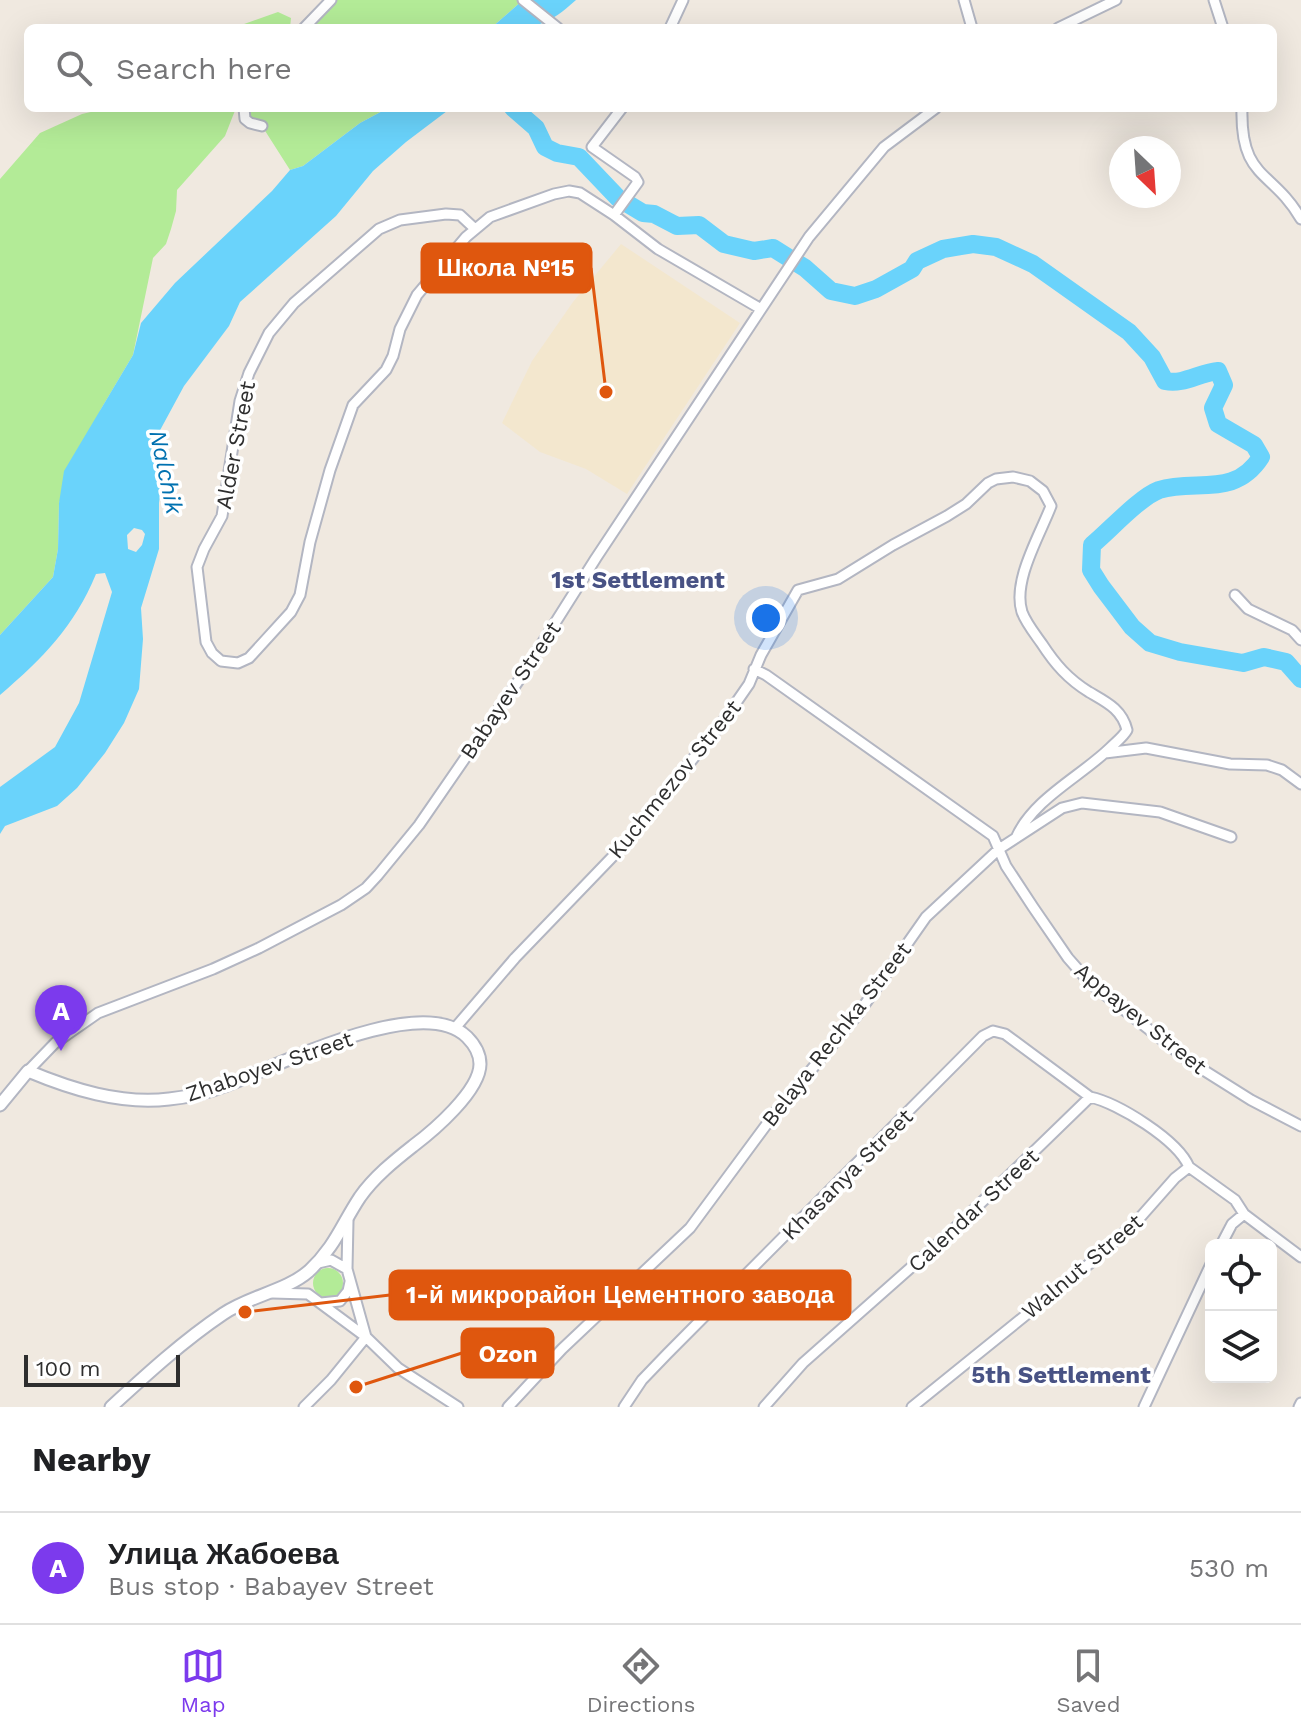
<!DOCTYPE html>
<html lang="en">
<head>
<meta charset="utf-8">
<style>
  body { margin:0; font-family:"Work Sans",sans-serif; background:#f6f6f6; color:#202124 }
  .controls { position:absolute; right:24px; bottom:24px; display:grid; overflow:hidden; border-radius:12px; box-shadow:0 8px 32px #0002 }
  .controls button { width:72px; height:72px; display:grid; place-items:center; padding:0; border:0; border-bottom:2px solid #e0e0e0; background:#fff; color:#202124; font:40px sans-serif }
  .compass { position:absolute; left:1109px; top:136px; width:72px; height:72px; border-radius:50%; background:#fff; box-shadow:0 8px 32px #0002; rotate:155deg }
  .scale { position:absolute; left:24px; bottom:20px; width:156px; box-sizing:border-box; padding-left:8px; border:4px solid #2e2e2e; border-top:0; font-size:22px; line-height:28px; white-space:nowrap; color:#2e2e2e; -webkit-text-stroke:6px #fff; paint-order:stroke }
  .you { position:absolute; left:766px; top:618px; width:28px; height:28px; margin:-20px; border:6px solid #fff; border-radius:50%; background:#1a73e8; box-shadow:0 0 0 12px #1a73e833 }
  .badge { display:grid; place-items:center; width:52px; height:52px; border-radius:50%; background:#7c3aed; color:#fff; font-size:26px; font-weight:700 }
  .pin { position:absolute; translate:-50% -66px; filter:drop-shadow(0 2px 4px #0008) }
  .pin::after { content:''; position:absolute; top:42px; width:28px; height:24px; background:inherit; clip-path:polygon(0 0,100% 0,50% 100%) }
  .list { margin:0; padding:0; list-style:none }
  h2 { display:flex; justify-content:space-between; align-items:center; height:104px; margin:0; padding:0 32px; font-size:34px }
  h2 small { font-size:26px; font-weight:400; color:#757577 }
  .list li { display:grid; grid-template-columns:52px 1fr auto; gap:24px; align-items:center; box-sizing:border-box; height:112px; padding:0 32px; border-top:2px solid #e0e0e0 }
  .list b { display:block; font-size:30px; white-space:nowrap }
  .list p { margin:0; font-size:26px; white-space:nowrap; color:#757577 }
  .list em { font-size:26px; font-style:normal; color:#757577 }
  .icon { flex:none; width:44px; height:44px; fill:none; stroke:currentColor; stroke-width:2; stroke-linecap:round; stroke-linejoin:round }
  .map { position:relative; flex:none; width:1301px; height:1407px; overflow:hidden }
  .search { position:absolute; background:#fff; box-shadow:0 8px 32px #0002; left:24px; right:24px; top:24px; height:88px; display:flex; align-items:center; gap:20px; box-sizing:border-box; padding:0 28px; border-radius:12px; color:#757577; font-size:30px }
  .sheet { height:216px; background:#fff }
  nav { display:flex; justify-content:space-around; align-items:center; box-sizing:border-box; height:112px; border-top:2px solid #e0e0e0; background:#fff; font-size:22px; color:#757577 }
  nav a { display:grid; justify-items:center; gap:4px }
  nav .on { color:#7c3aed }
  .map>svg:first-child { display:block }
</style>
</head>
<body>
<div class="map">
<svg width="1301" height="1407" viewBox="0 0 1301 1407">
  <rect width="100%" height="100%" fill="#f0e9e0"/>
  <path fill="#f3e7ce" d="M 621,244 L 740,323 L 627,494 L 586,469 L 540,452 L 502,423 L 532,361 L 573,302 Z"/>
  <path fill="#b3eb97" d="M 331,0 L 523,0 L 491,28 L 304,28 Z
    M 278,12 L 291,18 L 290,28 L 233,28 Z
    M 108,108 L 236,108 L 225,136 L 177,190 L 176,211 L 171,229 L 166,244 L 153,258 L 133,355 L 101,409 L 59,503 L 58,549 L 53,577 L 0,635 L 0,179 L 40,133 L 82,114 Z
    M 244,108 L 388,108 L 360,123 L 303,166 L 290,170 L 262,126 L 250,123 Z
    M313 1283a15 15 0 1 1 30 0a15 15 0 1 1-30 0Z"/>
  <path fill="#6ad3fb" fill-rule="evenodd" d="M 523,0 L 576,0 C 544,29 533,28 491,28 Z
    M 388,108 L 451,108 L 406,142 L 373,171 L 336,216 L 240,302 L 229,326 L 184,386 L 158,434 L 166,448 L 159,503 L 159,549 L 141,608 L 143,639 L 139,689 L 124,723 L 105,753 L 77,788 L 57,806 L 5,826 L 0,834 L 0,787 L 55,747 L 79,703 L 112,592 L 105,573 L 96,574 C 74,627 43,658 0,695 L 0,635 L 53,577 L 58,549 L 59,503 L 64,471 L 133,355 L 141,323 L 175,283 L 272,191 L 290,170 L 303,166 L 360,123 ZM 134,528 L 142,530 L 145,534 L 142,545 L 136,552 L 128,549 L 127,535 Z"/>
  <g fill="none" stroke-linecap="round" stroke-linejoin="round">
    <path stroke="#6ad3fb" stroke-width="18" d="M 513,108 L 536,128 L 545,147 L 557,153 L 579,157 L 618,198 L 643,213 L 654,214 L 677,226 L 699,225 L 724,244 L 754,251 L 773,248 L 805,268 L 831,291 L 855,296 L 876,289 L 912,269 L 917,261 L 943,249 L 973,244 L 996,247 L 1033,264 L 1129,332 L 1152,357 L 1165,381 C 1184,385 1198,373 1218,371 L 1224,385 L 1213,408 L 1218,424 L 1254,445 L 1261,457 C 1234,499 1195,478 1159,490 C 1140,497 1109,531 1092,545 L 1091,570 L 1101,586 L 1132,627 L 1150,643 L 1180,652 L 1243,663 L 1264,657 L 1286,662 L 1301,679"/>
    <defs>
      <path id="minor" d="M 523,0 L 558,28
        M 964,0 L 972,28
        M 1214,0 L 1223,28
        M 304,28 L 331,0
        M 670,28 L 683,0
        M 1058,28 L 1116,0
        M 244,108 L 245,119 L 250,123 L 262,126
        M 1242,108 C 1240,180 1272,169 1301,219
        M 614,215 L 638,182 L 635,177 L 592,147 L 622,108
        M 474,228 L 460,215 L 446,214 L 400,220 L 379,229 L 294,303 L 269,333 L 249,373 L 240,401 L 222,516 L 204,549 L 197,567 L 206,642 L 212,653 L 221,661 L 238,663 L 249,658 L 291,612 L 300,595 L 310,542 L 330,470 L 353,405 L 386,370 L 393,356 L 400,329 L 417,295 L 466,237 L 490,217 L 554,194 L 569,191 L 580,193 L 614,215 L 658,249 L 761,309
        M 1235,595 L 1248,609 L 1292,630 L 1301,640
        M 754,669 L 766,675 L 993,836 L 1006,866 L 1033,907 L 1068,958 L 1090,983 L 1189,1061 L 1251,1100 L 1301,1126
        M 1105,753 L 1146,748 L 1230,764 L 1267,765 L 1282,770 L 1301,784
        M 455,1028 L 515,958 L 618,851 L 722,723 L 749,684 L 761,655 L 798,590 L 838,579 L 893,545 L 947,516 L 966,504 L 988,483 L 996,479 L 1013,477 L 1030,481 L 1043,491 L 1051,506 C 1040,535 1012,581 1022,612 C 1026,623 1035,634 1042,644 C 1055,664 1068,679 1089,692 C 1106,702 1122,709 1127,730 C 1123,737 1117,741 1110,748 C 1080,777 1033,799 1016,838
        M 28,1071 L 55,1043 L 98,1013 L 213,969 L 259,948 L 341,905 L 366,888 L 378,875 L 419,825 L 519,680 L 596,558 L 809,237 L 884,147 L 936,108
        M 1244,1214 L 1301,1257
        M 348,1221 L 347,1269 L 366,1337 L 398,1368 L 458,1407
        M 1221,1245 L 1232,1224 L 1244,1214
        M 318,1263 L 331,1260 L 347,1269
        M 272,1293 L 308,1294 L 366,1337
        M 321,1303 L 340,1301 L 348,1291 L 350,1282
        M 304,1407 L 331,1380 L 366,1337
        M 508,1407 L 562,1349 L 690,1228 L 775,1113 L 858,1014 L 926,917 L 999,849 L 1062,808 L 1082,803 L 1160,812 L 1231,837
        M 624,1407 L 642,1380 L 667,1354 L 983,1036 L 993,1031 L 1005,1034 L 1090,1097
        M 764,1407 L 803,1363 L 951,1232 L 1090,1097 C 1118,1103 1178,1140 1189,1167
        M 912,1407 L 1094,1260 L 1137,1221 L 1175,1178 L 1189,1167 L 1235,1200 L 1244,1214
        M 1144,1407 L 1211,1264
        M 1299,1407 L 1301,1403"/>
      <path id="tertiary" d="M 0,1105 L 28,1071 C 71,1089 121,1105 169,1099 C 189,1097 209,1092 227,1085 C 277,1066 422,992 467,1037 C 475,1045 480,1053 480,1064 C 480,1091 433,1131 413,1146 C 394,1161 374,1177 360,1197 C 342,1224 335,1247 309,1271 C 286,1291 249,1296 223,1314 C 183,1341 147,1374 111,1407"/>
    </defs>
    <use href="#minor" stroke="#b3b6c2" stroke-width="13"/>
    <use href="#tertiary" stroke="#b3b6c2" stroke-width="15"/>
    <use href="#minor" stroke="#fff" stroke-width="9"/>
    <use href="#tertiary" stroke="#fff" stroke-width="11"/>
  </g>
  <g text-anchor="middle" stroke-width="7" stroke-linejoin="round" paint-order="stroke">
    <g font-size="22" fill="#2e2e2e" stroke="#fff">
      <text transform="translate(235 445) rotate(-79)" y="8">Alder Street</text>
      <text transform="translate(510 690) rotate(-56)" y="8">Babayev Street</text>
      <text transform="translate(674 779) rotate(-51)" y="8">Kuchmezov Street</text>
      <text transform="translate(1141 1018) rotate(39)" y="8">Appayev Street</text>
      <text transform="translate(836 1034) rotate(-52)" y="8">Belaya Rechka Street</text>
      <text transform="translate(269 1066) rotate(-19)" y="8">Zhaboyev Street</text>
      <text transform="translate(847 1174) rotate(-45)" y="8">Khasanya Street</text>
      <text transform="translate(973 1210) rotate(-43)" y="8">Calendar Street</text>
      <text transform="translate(1082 1266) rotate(-40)" y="8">Walnut Street</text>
    </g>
    <g font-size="24" font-style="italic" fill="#0071b0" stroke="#fff">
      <text transform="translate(166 472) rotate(78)" y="8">Nalchik</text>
    </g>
    <g font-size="24" font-weight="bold" fill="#485284" stroke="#fff">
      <text x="638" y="588">1st Settlement</text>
      <text x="1061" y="1383">5th Settlement</text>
    </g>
  </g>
  <path fill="none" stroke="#df570e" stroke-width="3" d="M606 392L591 268M245 1312L390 1295M356 1387L462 1353"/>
  <g fill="#df570e" stroke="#fff" stroke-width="3">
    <circle cx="606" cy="392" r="8"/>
    <circle cx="245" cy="1312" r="8"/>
    <circle cx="356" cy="1387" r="8"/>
  </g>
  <g fill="#df570e" stroke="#df570e" stroke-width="3">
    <rect x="422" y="244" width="169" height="48" rx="8"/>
    <rect x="390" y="1271" width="460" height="48" rx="8"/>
    <rect x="462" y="1329" width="91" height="48" rx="8"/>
  </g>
  <g font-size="24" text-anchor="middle" font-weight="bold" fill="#fff">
    <text x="506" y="276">Школа №15</text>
    <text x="620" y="1303">1-й микрорайон Цементного завода</text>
    <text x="508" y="1362">Ozon</text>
  </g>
</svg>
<div class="controls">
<button><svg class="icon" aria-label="locate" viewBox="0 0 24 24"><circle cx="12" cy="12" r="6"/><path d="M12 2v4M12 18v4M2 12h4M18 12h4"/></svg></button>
<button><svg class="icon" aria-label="layers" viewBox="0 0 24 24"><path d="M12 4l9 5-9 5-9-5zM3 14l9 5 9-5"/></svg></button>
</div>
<svg class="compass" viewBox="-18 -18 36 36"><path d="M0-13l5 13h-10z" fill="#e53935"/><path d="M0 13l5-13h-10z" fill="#757577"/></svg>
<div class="scale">100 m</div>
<div class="you"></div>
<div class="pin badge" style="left:61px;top:1051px">A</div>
<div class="search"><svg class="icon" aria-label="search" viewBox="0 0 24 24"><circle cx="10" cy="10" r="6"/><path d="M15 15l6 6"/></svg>Search here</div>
</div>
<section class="sheet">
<h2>Nearby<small></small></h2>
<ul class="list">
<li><span class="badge">A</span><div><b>Улица Жабоева</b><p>Bus stop · Babayev Street</p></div><em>530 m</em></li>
</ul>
</section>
<nav>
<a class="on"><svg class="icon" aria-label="map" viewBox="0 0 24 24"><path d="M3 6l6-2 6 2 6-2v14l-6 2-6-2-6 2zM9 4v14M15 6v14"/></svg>Map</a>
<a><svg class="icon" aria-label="directions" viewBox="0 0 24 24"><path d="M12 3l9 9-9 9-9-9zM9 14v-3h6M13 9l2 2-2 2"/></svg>Directions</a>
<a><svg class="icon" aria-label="saved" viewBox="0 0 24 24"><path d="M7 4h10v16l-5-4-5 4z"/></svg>Saved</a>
</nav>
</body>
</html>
